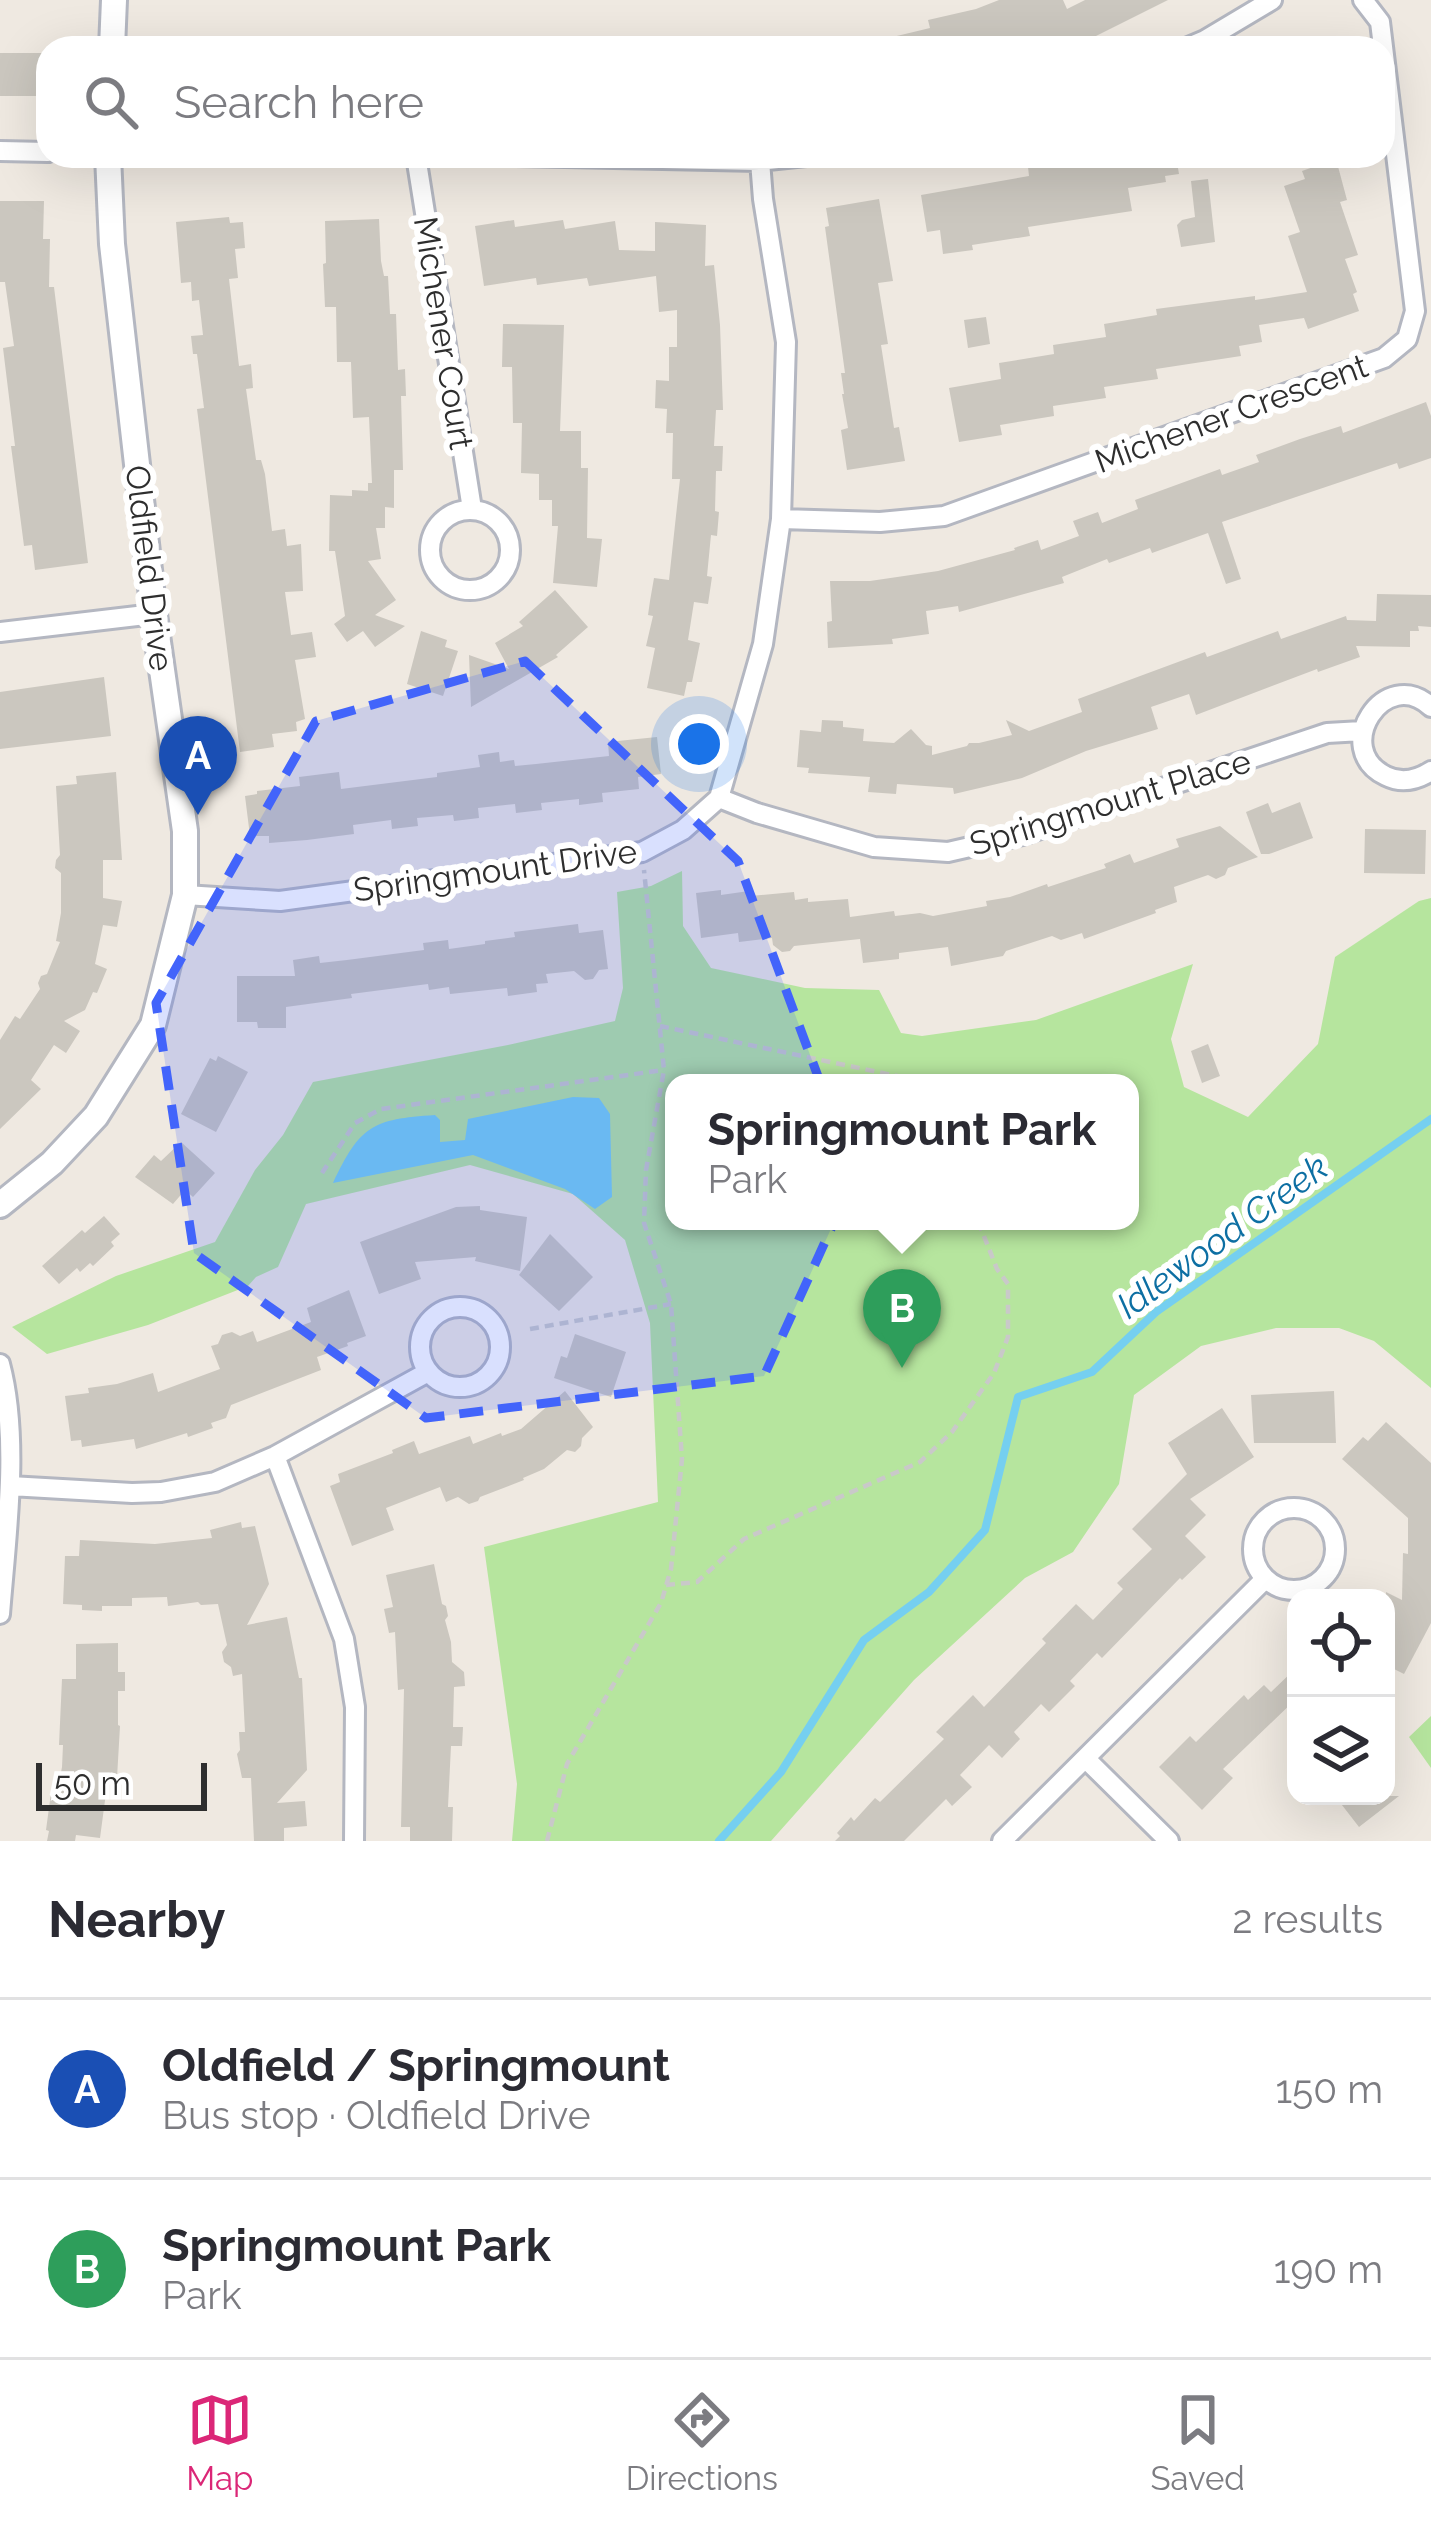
<!DOCTYPE html>
<html lang="en">
<head>
<meta charset="utf-8">
<style>
  body { margin:0; font-family:Raleway,sans-serif; background:#f2f2f3; color:#2b2b33 }
  .controls { position:absolute; right:36px; bottom:36px; display:grid; overflow:hidden; border-radius:24px; box-shadow:0 12px 48px #0002 }
  .controls button { width:108px; height:108px; display:grid; place-items:center; padding:0; border:0; border-bottom:3px solid #e1e1e2; background:#fff; color:#2b2b33; font:60px sans-serif }
  .scale { position:absolute; left:36px; bottom:30px; width:171px; box-sizing:border-box; padding-left:12px; border:6px solid #2e2e2e; border-top:0; font-size:33px; line-height:42px; white-space:nowrap; color:#2e2e2e; -webkit-text-stroke:9px #fff; paint-order:stroke }
  .you { position:absolute; left:699px; top:744px; width:42px; height:42px; margin:-30px; border:9px solid #fff; border-radius:50%; background:#1a73e8; box-shadow:0 0 0 18px #1a73e833 }
  .badge { display:grid; place-items:center; width:78px; height:78px; border-radius:50%; background:#db2777; color:#fff; font-size:39px; font-weight:700 }
  .pin { position:absolute; translate:-50% -99px; filter:drop-shadow(0 3px 6px #0008) }
  .pin::after { content:''; position:absolute; top:63px; width:42px; height:36px; background:inherit; clip-path:polygon(0 0,100% 0,50% 100%) }
  .popup { position:absolute; left:665px; top:1074px; width:474px; height:156px; box-sizing:border-box; display:grid; place-content:center; border-radius:24px; background:#fff; filter:drop-shadow(0 3px 9px #0005); font-size:39px; white-space:nowrap; color:#7c7c81 }
  .popup b { font-size:45px; color:#2b2b33 }
  .popup::after { content:''; position:absolute; left:50%; top:100%; margin-left:-24px; border:24px solid transparent; border-top-color:#fff }
  .list { margin:0; padding:0; list-style:none }
  h2 { display:flex; justify-content:space-between; align-items:center; height:156px; margin:0; padding:0 48px; font-size:51px }
  h2 small { font-size:39px; font-weight:400; color:#7c7c81 }
  .list li { display:grid; grid-template-columns:78px 1fr auto; gap:36px; align-items:center; box-sizing:border-box; height:180px; padding:0 48px; border-top:3px solid #e1e1e2 }
  .list b { display:block; font-size:45px; white-space:nowrap }
  .list p { margin:0; font-size:39px; white-space:nowrap; color:#7c7c81 }
  .list em { font-size:39px; font-style:normal; color:#7c7c81 }
  .icon { flex:none; width:66px; height:66px; fill:none; stroke:currentColor; stroke-width:2; stroke-linecap:round; stroke-linejoin:round }
  .map { position:relative; flex:none; width:1431px; height:1841px; overflow:hidden }
  .search { position:absolute; background:#fff; box-shadow:0 12px 48px #0002; left:36px; right:36px; top:36px; height:132px; display:flex; align-items:center; gap:30px; box-sizing:border-box; padding:0 42px; border-radius:36px; color:#7c7c81; font-size:45px }
  .sheet { height:516px; background:#fff }
  nav { display:flex; justify-content:space-around; align-items:center; box-sizing:border-box; height:168px; border-top:3px solid #e1e1e2; background:#fff; font-size:33px; color:#7c7c81 }
  nav a { display:grid; justify-items:center; gap:6px }
  nav .on { color:#db2777 }
  .map>svg:first-child { display:block }
</style>
</head>
<body>
<div class="map">
<svg width="1431" height="1841" viewBox="0 0 1431 1841">
  <rect width="100%" height="100%" fill="#efe9e1"/>
  <path fill="#b6e59e" fill-rule="evenodd" d="M 682,871 L 683,926 L 711,968 L 805,988 L 879,990 L 901,1033 L 922,1036 L 1036,1020 L 1193,964 L 1171,1039 L 1184,1087 L 1248,1117 L 1318,1044 L 1335,957 L 1419,901 L 1431,898 L 1431,1388 L 1374,1341 L 1339,1328 L 1276,1328 L 1201,1346 L 1134,1395 L 1119,1484 L 1073,1552 L 1025,1578 L 914,1680 L 771,1841 L 512,1841 L 517,1784 L 484,1547 L 658,1502 L 650,1323 L 625,1240 L 573,1194 L 470,1165 L 306,1204 L 278,1267 L 256,1277 L 248,1286 L 148,1325 L 47,1354 L 12,1327 L 116,1276 L 215,1242 L 255,1170 L 283,1135 L 313,1082 L 508,1045 L 615,1021 L 623,988 L 617,892 L 651,886 ZM 674,1083 L 1130,1083 L 1130,1221 L 674,1221 Z
    M 1431,1716 L 1431,1768 L 1409,1737 Z"/>
  <path fill="#75cff0" d="M 573,1097 L 599,1098 L 610,1114 L 612,1197 L 595,1209 L 565,1189 L 473,1155 L 333,1183 C 360,1126 372,1119 435,1115 L 440,1120 L 440,1142 L 465,1140 L 468,1119 Z"/>
  <g fill="none" stroke-linecap="round" stroke-linejoin="round">
    <path stroke="#75cff0" stroke-width="8" d="M 719,1841 L 781,1772 L 864,1640 L 929,1592 L 985,1530 L 1018,1397 L 1092,1372 L 1156,1312 L 1431,1119"/>
  </g>
  <path fill="#cbc7bf" d="M 999,0 L 1063,0 L 1067,9 L 1085,0 L 1168,0 L 1096,36 L 1064,48 L 877,48 L 876,41 L 930,28 L 928,20 L 976,9 Z
    M 0,53 L 48,53 L 48,92 L 38,92 L 39,96 L 0,96 Z
    M 1076,156 L 1176,156 L 1179,174 L 1165,176 L 1166,182 L 1128,188 L 1132,211 L 1028,227 L 1030,236 L 972,245 L 973,250 L 943,254 L 940,230 L 927,232 L 921,195 L 1029,176 L 1028,167 L 1077,160 Z
    M 1336,159 L 1347,200 L 1340,202 L 1358,255 L 1345,259 L 1357,292 L 1353,294 L 1359,311 L 1308,329 L 1304,318 L 1259,325 L 1262,342 L 1239,346 L 1241,356 L 1156,369 L 1158,379 L 1104,387 L 1106,398 L 1053,406 L 1054,416 L 1000,425 L 1002,435 L 959,442 L 949,388 L 1001,379 L 999,363 L 1054,354 L 1053,345 L 1106,337 L 1104,324 L 1157,315 L 1156,309 L 1255,296 L 1255,300 L 1307,292 L 1288,236 L 1300,232 L 1284,186 L 1305,179 L 1302,171 Z
    M 1208,179 L 1215,242 L 1181,247 L 1177,225 L 1182,220 L 1195,217 L 1191,181 Z
    M 879,199 L 893,281 L 878,283 L 888,344 L 881,345 L 894,428 L 899,427 L 905,461 L 847,470 L 841,430 L 848,428 L 842,394 L 844,394 L 841,373 L 845,373 L 825,227 L 829,226 L 826,208 Z
    M 0,201 L 44,201 L 43,239 L 50,239 L 49,287 L 54,287 L 88,563 L 35,570 L 32,545 L 24,546 L 11,446 L 15,446 L 3,348 L 14,346 L 5,282 L 0,282 Z
    M 229,217 L 230,223 L 243,222 L 245,248 L 235,249 L 238,278 L 229,279 L 239,366 L 251,364 L 253,388 L 246,389 L 256,460 L 261,460 L 265,474 L 272,531 L 285,529 L 287,546 L 301,544 L 303,591 L 285,592 L 291,635 L 312,632 L 316,657 L 295,660 L 305,719 L 296,722 L 297,731 L 272,734 L 274,747 L 240,752 L 197,409 L 204,408 L 197,354 L 193,354 L 191,336 L 203,335 L 199,300 L 192,301 L 191,282 L 181,283 L 176,222 Z
    M 379,219 L 381,261 L 384,276 L 388,276 L 390,314 L 396,314 L 398,370 L 405,369 L 406,396 L 401,396 L 403,470 L 394,470 L 394,508 L 385,507 L 385,528 L 376,528 L 381,559 L 368,561 L 396,600 L 375,615 L 405,626 L 375,647 L 363,631 L 347,642 L 334,624 L 345,616 L 335,551 L 329,551 L 330,495 L 352,496 L 352,490 L 368,491 L 368,483 L 372,483 L 369,417 L 353,418 L 351,362 L 337,362 L 336,307 L 325,307 L 323,264 L 326,263 L 325,221 Z
    M 514,220 L 515,227 L 563,220 L 565,229 L 615,221 L 619,250 L 655,251 L 655,222 L 706,225 L 705,266 L 714,265 L 720,325 L 723,410 L 716,410 L 714,446 L 723,446 L 722,471 L 716,471 L 715,511 L 719,512 L 717,536 L 711,535 L 707,576 L 712,577 L 708,604 L 694,602 L 688,640 L 700,643 L 692,682 L 687,682 L 684,696 L 647,688 L 655,648 L 646,646 L 653,616 L 648,615 L 650,601 L 654,578 L 669,580 L 680,479 L 672,479 L 673,433 L 666,433 L 667,409 L 655,408 L 656,380 L 669,381 L 669,347 L 677,347 L 677,310 L 659,312 L 656,276 L 589,286 L 587,278 L 537,285 L 536,278 L 484,286 L 475,226 Z
    M 986,317 L 990,344 L 968,348 L 964,320 Z
    M 503,324 L 564,325 L 560,431 L 581,431 L 581,468 L 588,468 L 587,538 L 602,539 L 597,587 L 553,583 L 558,526 L 552,526 L 552,500 L 539,500 L 539,474 L 521,473 L 522,423 L 513,423 L 512,367 L 502,367 Z
    M 1426,402 L 1431,416 L 1431,458 L 1399,469 L 1397,463 L 1222,522 L 1241,579 L 1226,584 L 1208,533 L 1152,553 L 1150,548 L 1109,563 L 1107,559 L 1062,577 L 1064,583 L 959,612 L 958,606 L 926,611 L 929,634 L 892,639 L 893,644 L 828,648 L 827,622 L 832,621 L 830,581 L 870,581 L 938,571 L 1015,550 L 1014,548 L 1038,540 L 1041,550 L 1079,536 L 1073,521 L 1098,512 L 1102,523 L 1138,509 L 1135,500 L 1220,469 L 1222,475 L 1259,462 L 1256,455 L 1300,439 L 1341,426 L 1343,433 Z
    M 555,590 L 588,627 L 556,655 L 558,657 L 471,707 L 469,655 L 509,669 L 495,643 L 523,626 L 519,622 Z
    M 1377,594 L 1431,595 L 1431,627 L 1418,626 L 1419,631 L 1410,631 L 1410,647 L 1356,646 L 1360,657 L 1318,672 L 1317,669 L 1196,715 L 1189,694 L 1151,707 L 1158,729 L 1086,751 L 1022,778 L 954,794 L 953,788 L 897,784 L 896,794 L 868,792 L 870,777 L 808,773 L 809,768 L 797,767 L 800,730 L 821,732 L 822,720 L 843,721 L 843,727 L 864,729 L 863,741 L 894,743 L 911,729 L 926,745 L 932,746 L 932,755 L 967,746 L 969,743 L 979,743 L 1012,735 L 1006,720 L 1029,731 L 1082,712 L 1078,699 L 1205,652 L 1207,657 L 1278,631 L 1281,639 L 1346,616 L 1347,620 L 1376,621 Z
    M 421,631 L 447,640 L 445,647 L 458,651 L 443,696 L 407,684 Z
    M 104,677 L 111,736 L 0,749 L 0,692 Z
    M 657,737 L 661,774 L 638,777 L 639,789 L 602,793 L 603,802 L 579,805 L 579,799 L 541,803 L 542,810 L 516,813 L 515,804 L 478,808 L 479,818 L 454,821 L 453,815 L 417,818 L 418,826 L 392,829 L 391,820 L 353,825 L 354,834 L 307,840 L 269,843 L 269,836 L 250,836 L 245,796 L 257,794 L 257,791 L 300,786 L 299,777 L 339,772 L 341,789 L 437,777 L 437,773 L 480,767 L 478,755 L 499,752 L 500,762 L 514,760 L 515,766 L 536,764 L 609,756 L 608,742 Z
    M 116,772 L 122,860 L 103,860 L 103,898 L 122,901 L 117,927 L 103,925 L 95,964 L 107,969 L 97,993 L 93,992 L 85,1010 L 64,1021 L 80,1031 L 66,1053 L 54,1045 L 31,1080 L 41,1089 L 0,1129 L 0,1040 L 15,1016 L 20,1019 L 40,989 L 38,983 L 41,976 L 47,974 L 60,942 L 56,941 L 61,913 L 61,873 L 55,868 L 56,860 L 60,855 L 56,786 L 77,784 L 76,776 Z
    M 1300,802 L 1313,838 L 1269,854 L 1261,854 L 1246,812 L 1268,803 L 1272,813 Z
    M 1220,826 L 1258,857 L 1228,868 L 1225,875 L 1216,879 L 1208,875 L 1174,887 L 1177,902 L 1155,910 L 1156,913 L 1084,939 L 1082,933 L 1061,940 L 1052,936 L 1006,951 L 1003,956 L 951,966 L 948,947 L 899,953 L 899,959 L 863,963 L 860,939 L 794,946 L 790,951 L 782,952 L 773,945 L 772,938 L 739,942 L 738,933 L 701,938 L 696,893 L 721,890 L 721,895 L 749,891 L 750,896 L 794,892 L 795,900 L 808,898 L 808,902 L 848,899 L 850,917 L 894,911 L 895,916 L 920,913 L 933,916 L 987,906 L 986,901 L 1010,897 L 1047,884 L 1048,887 L 1106,868 L 1104,864 L 1130,854 L 1134,863 L 1179,847 L 1176,839 Z
    M 1365,829 L 1426,830 L 1425,874 L 1364,873 Z
    M 578,924 L 579,933 L 603,930 L 608,969 L 599,970 L 593,979 L 585,980 L 574,971 L 546,974 L 548,983 L 536,984 L 537,992 L 508,996 L 507,988 L 450,994 L 449,987 L 429,990 L 428,984 L 351,994 L 352,998 L 286,1007 L 286,1028 L 258,1028 L 257,1022 L 237,1022 L 237,976 L 295,976 L 293,960 L 319,956 L 320,963 L 347,960 L 424,950 L 423,943 L 448,940 L 449,949 L 485,944 L 485,941 L 515,937 L 514,932 Z
    M 1208,1044 L 1220,1076 L 1202,1083 L 1191,1051 Z
    M 218,1056 L 248,1072 L 216,1132 L 181,1114 L 210,1058 L 216,1061 Z
    M 181,1142 L 215,1173 L 193,1197 L 185,1190 L 173,1204 L 135,1177 L 154,1155 L 161,1161 Z
    M 480,1206 L 480,1210 L 527,1217 L 520,1271 L 475,1261 L 476,1257 L 415,1262 L 421,1279 L 379,1294 L 360,1242 L 456,1207 Z
    M 104,1216 L 120,1234 L 111,1242 L 114,1246 L 93,1266 L 90,1263 L 80,1272 L 77,1268 L 59,1284 L 42,1266 L 82,1230 L 85,1233 Z
    M 550,1234 L 593,1277 L 559,1311 L 519,1275 Z
    M 349,1290 L 366,1336 L 347,1343 L 348,1346 L 317,1357 L 321,1370 L 231,1405 L 226,1418 L 211,1423 L 213,1428 L 188,1437 L 187,1433 L 136,1449 L 134,1439 L 82,1447 L 81,1440 L 71,1441 L 65,1396 L 89,1393 L 88,1388 L 117,1384 L 153,1373 L 158,1392 L 220,1369 L 211,1346 L 218,1344 L 222,1335 L 232,1332 L 240,1336 L 253,1331 L 257,1342 L 311,1322 L 307,1308 Z
    M 575,1334 L 626,1352 L 611,1397 L 554,1378 L 561,1356 L 567,1358 Z
    M 565,1391 L 593,1427 L 582,1438 L 581,1446 L 575,1452 L 567,1450 L 544,1469 L 523,1478 L 524,1480 L 480,1497 L 478,1501 L 469,1504 L 458,1497 L 446,1502 L 440,1487 L 386,1508 L 394,1530 L 352,1546 L 330,1486 L 340,1482 L 338,1474 L 393,1453 L 392,1450 L 414,1441 L 419,1454 L 470,1436 L 473,1444 L 501,1433 L 502,1436 L 521,1429 Z
    M 1334,1391 L 1336,1443 L 1254,1443 L 1251,1395 Z
    M 1222,1408 L 1254,1457 L 1190,1499 L 1206,1515 L 1185,1536 L 1206,1557 L 1182,1580 L 1180,1578 L 1102,1658 L 1097,1653 L 1070,1681 L 1075,1686 L 1049,1712 L 1041,1704 L 1014,1732 L 1020,1739 L 1002,1758 L 989,1745 L 960,1775 L 972,1787 L 952,1806 L 946,1799 L 904,1841 L 835,1841 L 840,1836 L 837,1833 L 851,1817 L 854,1821 L 875,1798 L 880,1802 L 944,1739 L 936,1732 L 973,1695 L 984,1707 L 1046,1643 L 1042,1639 L 1076,1604 L 1093,1620 L 1123,1589 L 1117,1583 L 1152,1549 L 1132,1529 L 1187,1474 L 1168,1443 Z
    M 1386,1422 L 1431,1463 L 1431,1623 L 1404,1674 L 1386,1665 L 1386,1592 L 1402,1600 L 1403,1553 L 1408,1554 L 1408,1518 L 1342,1459 L 1363,1437 L 1368,1441 Z
    M 241,1522 L 242,1528 L 255,1526 L 269,1584 L 247,1625 L 287,1617 L 299,1678 L 302,1678 L 307,1770 L 277,1803 L 305,1801 L 307,1826 L 284,1828 L 284,1841 L 254,1841 L 251,1778 L 242,1778 L 237,1754 L 240,1750 L 239,1732 L 245,1732 L 242,1674 L 233,1676 L 231,1667 L 224,1662 L 222,1652 L 227,1645 L 218,1604 L 201,1605 L 198,1602 L 168,1606 L 167,1597 L 132,1598 L 132,1606 L 102,1606 L 102,1611 L 82,1610 L 82,1605 L 63,1604 L 65,1556 L 79,1556 L 80,1540 L 155,1544 L 212,1538 L 210,1530 Z
    M 434,1564 L 442,1604 L 446,1606 L 448,1616 L 445,1620 L 451,1642 L 452,1662 L 464,1672 L 465,1686 L 454,1687 L 453,1727 L 463,1727 L 462,1746 L 451,1746 L 448,1807 L 453,1807 L 452,1841 L 410,1841 L 410,1827 L 401,1827 L 404,1689 L 398,1690 L 395,1632 L 389,1633 L 384,1609 L 393,1607 L 386,1575 Z
    M 118,1643 L 118,1672 L 125,1672 L 125,1691 L 118,1691 L 118,1725 L 120,1726 L 117,1778 L 108,1778 L 100,1838 L 76,1835 L 75,1841 L 47,1841 L 49,1831 L 46,1830 L 51,1793 L 57,1794 L 62,1767 L 63,1745 L 59,1745 L 62,1679 L 76,1679 L 76,1644 Z
    M 1296,1668 L 1296,1699 L 1223,1769 L 1233,1778 L 1202,1810 L 1159,1767 L 1190,1736 L 1196,1742 L 1244,1695 L 1248,1700 L 1264,1685 L 1271,1692 Z
    M 1335,1796 L 1399,1796 L 1359,1827 Z"/>
  <g fill="none" stroke-linecap="round" stroke-linejoin="round">
    <defs>
      <path id="street" d="M 1186,48 L 1205,40 L 1272,0
        M 0,151 L 48,152
        M 416,156 L 472,509
        M 516,156 L 760,161 L 806,156
        M430 550a40 40 0 1 1 80 0a40 40 0 1 1-80 0Z
        M 781,519 L 880,522 L 944,516 L 1384,358 L 1407,339 L 1415,311 L 1380,22 L 1363,0
        M 0,632 L 154,614
        M 1431,707 C 1385,664 1330,749 1386,776 C 1402,784 1417,780 1431,771
        M 719,798 L 757,813 L 874,847 L 948,852 L 1022,835 L 1327,733 L 1362,731
        M 185,895 L 280,901 L 642,852 L 683,830 L 719,798 L 763,644 L 781,519 L 786,342 L 763,199 L 760,161
        M420 1347a40 40 0 1 1 80 0a40 40 0 1 1-80 0Z
        M 0,1364 C 20,1439 6,1537 0,1614
        M 275,1456 L 344,1639 L 355,1707 L 354,1841
        M 10,1486 L 132,1493 L 161,1492 L 215,1482 L 275,1456 L 428,1372
        M1253 1549a41 41 0 1 1 82 0a41 41 0 1 1-82 0Z
        M 1086,1759 L 1169,1841
        M 1002,1841 L 1265,1579"/>
      <path id="secondary" d="M 112,48 L 114,0
        M 0,1205 L 52,1163 L 96,1116 L 153,1025 L 185,895 L 185,831 L 154,614 L 112,244 L 108,156"/>
    </defs>
    <use href="#street" stroke="#b4b7c1" stroke-width="24"/>
    <use href="#secondary" stroke="#b4b7c1" stroke-width="30"/>
    <path stroke="#c9c9c9" stroke-width="4.5" stroke-dasharray="9 6" stroke-linecap="butt" d="M 660,1026 L 930,1083
      M 322,1173 L 355,1123 L 381,1109 L 664,1070
      M 530,1329 L 671,1304
      M 666,1585 L 697,1582 L 744,1539 L 920,1462 L 952,1432 L 994,1373 L 1008,1337 L 1008,1284 L 997,1269 L 978,1221
      M 547,1841 L 567,1764 L 661,1603 L 671,1569 L 682,1459 L 671,1304 L 644,1223 L 646,1170 L 664,1070 L 644,870"/>
    <use href="#street" stroke="#fff" stroke-width="18"/>
    <use href="#secondary" stroke="#fff" stroke-width="24"/>
  </g>
  <path fill="#4264fb" fill-opacity="0.2" stroke="#4264fb" stroke-width="9" stroke-dasharray="24 15" stroke-linejoin="round" d="M 525,661 L 738,861 L 855,1176 L 764,1376 L 426,1418 L 194,1253 L 156,1003 L 316,721 Z"/>
  <g text-anchor="middle" stroke-width="12" stroke-linejoin="round" paint-order="stroke">
    <g font-size="33" fill="#2e2e2e" stroke="#fff">
      <text transform="translate(444 333) rotate(81)" y="12">Michener Court</text>
      <text transform="translate(1231 413) rotate(-20)" y="12">Michener Crescent</text>
      <text transform="translate(150 568) rotate(83)" y="12">Oldfield Drive</text>
      <text transform="translate(1110 802) rotate(-17)" y="12">Springmount Place</text>
      <text transform="translate(495 870) rotate(-8)" y="12">Springmount Drive</text>
    </g>
    <g font-size="36" font-style="italic" fill="#0d6fa3" stroke="#fff">
      <text transform="translate(1222 1236) rotate(-36)" y="13">Idlewood Creek</text>
    </g>
  </g>
</svg>
<div class="controls">
<button><svg class="icon" aria-label="locate" viewBox="0 0 24 24"><circle cx="12" cy="12" r="6"/><path d="M12 2v4M12 18v4M2 12h4M18 12h4"/></svg></button>
<button><svg class="icon" aria-label="layers" viewBox="0 0 24 24"><path d="M12 4l9 5-9 5-9-5zM3 14l9 5 9-5"/></svg></button>
</div>
<div class="scale">50 m</div>
<div class="you"></div>
<div class="pin badge" style="left:198px;top:815px;background:#1a4fb4">A</div>
<div class="pin badge" style="left:902px;top:1368px;background:#2e9e5b">B</div>
<div class="popup"><b>Springmount Park</b>Park</div>
<div class="search"><svg class="icon" aria-label="search" viewBox="0 0 24 24"><circle cx="10" cy="10" r="6"/><path d="M15 15l6 6"/></svg>Search here</div>
</div>
<section class="sheet">
<h2>Nearby<small>2 results</small></h2>
<ul class="list">
<li><span class="badge" style="background:#1a4fb4">A</span><div><b>Oldfield / Springmount</b><p>Bus stop · Oldfield Drive</p></div><em>150 m</em></li>
<li><span class="badge" style="background:#2e9e5b">B</span><div><b>Springmount Park</b><p>Park</p></div><em>190 m</em></li>
</ul>
</section>
<nav>
<a class="on"><svg class="icon" aria-label="map" viewBox="0 0 24 24"><path d="M3 6l6-2 6 2 6-2v14l-6 2-6-2-6 2zM9 4v14M15 6v14"/></svg>Map</a>
<a><svg class="icon" aria-label="directions" viewBox="0 0 24 24"><path d="M12 3l9 9-9 9-9-9zM9 14v-3h6M13 9l2 2-2 2"/></svg>Directions</a>
<a><svg class="icon" aria-label="saved" viewBox="0 0 24 24"><path d="M7 4h10v16l-5-4-5 4z"/></svg>Saved</a>
</nav>
</body>
</html>
